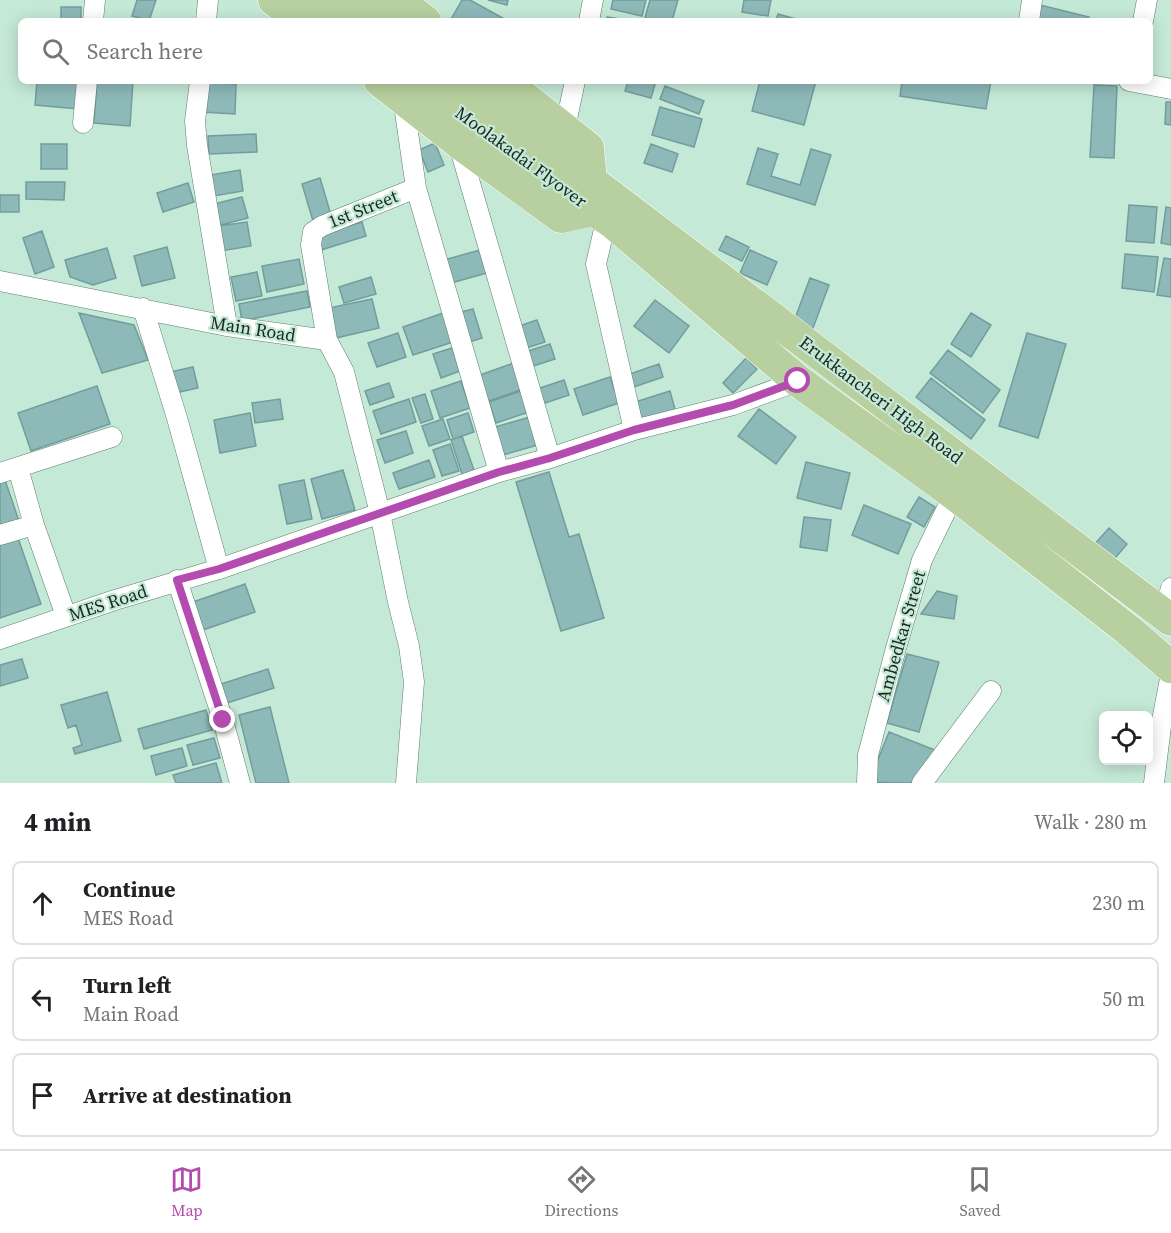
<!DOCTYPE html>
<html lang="en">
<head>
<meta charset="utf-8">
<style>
  body { margin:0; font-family:"Source Serif 4",serif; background:#f6f6f6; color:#202124 }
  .controls { position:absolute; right:18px; bottom:18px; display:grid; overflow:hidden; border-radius:9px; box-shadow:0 3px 15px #0003 }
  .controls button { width:54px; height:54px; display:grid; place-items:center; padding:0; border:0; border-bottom:2px solid #e0e0e0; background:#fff; color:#202124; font:30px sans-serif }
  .stop { position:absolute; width:18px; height:18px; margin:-14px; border:4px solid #b44bae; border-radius:50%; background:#fff }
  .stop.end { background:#b44bae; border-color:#fff; box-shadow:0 2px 6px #0008 }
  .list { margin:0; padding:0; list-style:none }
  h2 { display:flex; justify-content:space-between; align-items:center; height:78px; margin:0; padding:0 24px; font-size:26px }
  h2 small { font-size:20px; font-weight:400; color:#757577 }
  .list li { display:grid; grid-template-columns:39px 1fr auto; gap:18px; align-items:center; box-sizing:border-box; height:84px; margin:0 12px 12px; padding:0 12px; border:2px solid #e0e0e0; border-radius:9px }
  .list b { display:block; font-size:22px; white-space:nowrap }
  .list p { margin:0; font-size:20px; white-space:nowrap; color:#757577 }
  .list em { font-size:20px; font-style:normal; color:#757577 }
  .icon { flex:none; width:33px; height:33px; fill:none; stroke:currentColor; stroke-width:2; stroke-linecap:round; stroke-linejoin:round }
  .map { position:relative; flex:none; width:1171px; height:783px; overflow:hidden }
  .search { position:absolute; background:#fff; box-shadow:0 3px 15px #0003; left:18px; right:18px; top:18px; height:66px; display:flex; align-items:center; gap:15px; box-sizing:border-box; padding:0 21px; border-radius:9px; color:#757577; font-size:22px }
  .sheet { height:366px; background:#fff }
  nav { display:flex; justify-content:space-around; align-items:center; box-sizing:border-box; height:84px; border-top:2px solid #e0e0e0; background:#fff; font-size:16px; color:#757577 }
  nav a { display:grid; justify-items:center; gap:3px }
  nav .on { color:#b44bae }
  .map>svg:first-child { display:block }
</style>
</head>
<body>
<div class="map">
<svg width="1171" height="783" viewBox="0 0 1171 783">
  <rect width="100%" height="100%" fill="#c5e9d7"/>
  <path fill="#8eb9b9" stroke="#739d9d" stroke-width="1.5" d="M 137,0 L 156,0 L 149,21 L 132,16 Z
    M 462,0 L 470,0 L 508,21 L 450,21 Z
    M 488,0 L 508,0 L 507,5 Z
    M 613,0 L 646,0 L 642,16 L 611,9 Z
    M 650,0 L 678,0 L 672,21 L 644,21 Z
    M 744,0 L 771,0 L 768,16 L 742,12 Z
    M 1040,5 L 1089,17 L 1088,21 L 1036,21 Z
    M 61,7 L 81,7 L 81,21 L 61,21 Z
    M 778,14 L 803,21 L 776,21 Z
    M 607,17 L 633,21 L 606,21 Z
    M 37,81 L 80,81 L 78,109 L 35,105 Z
    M 97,81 L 133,81 L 130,126 L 94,123 Z
    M 628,81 L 656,81 L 651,98 L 625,91 Z
    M 760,81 L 816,81 L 804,125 L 752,111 Z
    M 902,81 L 991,81 L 986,109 L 900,96 Z
    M 203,82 L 236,84 L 235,114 L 202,112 Z
    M 1094,85 L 1117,86 L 1114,158 L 1090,157 Z
    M 665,86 L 704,101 L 699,114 L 660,99 Z
    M 1166,102 L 1171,102 L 1171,125 L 1165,124 Z
    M 660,107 L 702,119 L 694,147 L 652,135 Z
    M 256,134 L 257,152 L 209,154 L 208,136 Z
    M 435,143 L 444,165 L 428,172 L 419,150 Z
    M 41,144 L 67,144 L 67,169 L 41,169 Z
    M 651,144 L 678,154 L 672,172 L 644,163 Z
    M 758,148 L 778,154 L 771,176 L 800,185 L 811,149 L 831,155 L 815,205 L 747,184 Z
    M 240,170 L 243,191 L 214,196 L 210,175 Z
    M 320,178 L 331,215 L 313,221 L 302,184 Z
    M 26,182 L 65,182 L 64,200 L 26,199 Z
    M 188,183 L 194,202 L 163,212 L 157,193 Z
    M 0,195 L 19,195 L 19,212 L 0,212 Z
    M 242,197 L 248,218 L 220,225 L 214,204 Z
    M 1129,205 L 1157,207 L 1154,243 L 1126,241 Z
    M 1166,207 L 1171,208 L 1171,245 L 1161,243 Z
    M 247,222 L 251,246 L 221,251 L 218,226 Z
    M 362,222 L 366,236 L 321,250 L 316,236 Z
    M 42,231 L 54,267 L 35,274 L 23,238 Z
    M 726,236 L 749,247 L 742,261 L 719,250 Z
    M 167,247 L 175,278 L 142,286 L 134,256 Z
    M 107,248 L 116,278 L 93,285 L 70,277 L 65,260 Z
    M 480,250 L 487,273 L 451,283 L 444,260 Z
    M 750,250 L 777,262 L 767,285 L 740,273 Z
    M 1125,254 L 1158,257 L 1154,292 L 1122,288 Z
    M 1164,258 L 1171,259 L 1171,297 L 1157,295 Z
    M 299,259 L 304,284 L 267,292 L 262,266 Z
    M 257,272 L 262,296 L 236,301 L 231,277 Z
    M 371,277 L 376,294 L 344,303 L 339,287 Z
    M 810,278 L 829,285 L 813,328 L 794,321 Z
    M 307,291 L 310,307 L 242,321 L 239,304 Z
    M 372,299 L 379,328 L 336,338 L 329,308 Z
    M 655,300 L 689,326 L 669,353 L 634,326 Z
    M 473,309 L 482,338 L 466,343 L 457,313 Z
    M 79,313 L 134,325 L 148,360 L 102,373 Z
    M 443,313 L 453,342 L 413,355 L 403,327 Z
    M 971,313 L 991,325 L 971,357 L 951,344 Z
    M 537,320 L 545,342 L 523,349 L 516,327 Z
    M 398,333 L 406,357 L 377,367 L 368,343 Z
    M 1027,333 L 1066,344 L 1038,438 L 999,426 Z
    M 550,344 L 555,359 L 530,367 L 525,352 Z
    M 452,348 L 460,371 L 441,378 L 433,354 Z
    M 948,350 L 1000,390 L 983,413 L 930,373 Z
    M 746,358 L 757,369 L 733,393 L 723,383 Z
    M 514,363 L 523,389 L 486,402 L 477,376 Z
    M 659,364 L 663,377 L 628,389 L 624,376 Z
    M 193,367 L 198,388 L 175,393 L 170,372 Z
    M 610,377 L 619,403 L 583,415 L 574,389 Z
    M 931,378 L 985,420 L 971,439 L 916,397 Z
    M 564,380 L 569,395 L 542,404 L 537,389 Z
    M 461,381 L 470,408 L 440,418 L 431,391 Z
    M 389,383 L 394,397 L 370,405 L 365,391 Z
    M 97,386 L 110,424 L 31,451 L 18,413 Z
    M 521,391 L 529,412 L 496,423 L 489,402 Z
    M 670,391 L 676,413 L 639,424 L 632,403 Z
    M 425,394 L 433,419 L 421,423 L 412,398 Z
    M 280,399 L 283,419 L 255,423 L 252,403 Z
    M 409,399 L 416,422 L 381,434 L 373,411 Z
    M 759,409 L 796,437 L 776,464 L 738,436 Z
    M 250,413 L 256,446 L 220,453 L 214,420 Z
    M 468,413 L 474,432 L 453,439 L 447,420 Z
    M 530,417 L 538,445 L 503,455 L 495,427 Z
    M 443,419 L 450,439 L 429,446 L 422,426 Z
    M 406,431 L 413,453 L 385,463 L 377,440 Z
    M 462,436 L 475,473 L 463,477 L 451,440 Z
    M 450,444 L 459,471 L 442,476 L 433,450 Z
    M 429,460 L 435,477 L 399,489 L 393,473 Z
    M 806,462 L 850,473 L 841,509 L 797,498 Z
    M 343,470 L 355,510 L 322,519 L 311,479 Z
    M 549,472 L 569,537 L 579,534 L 604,618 L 561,631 L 516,482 Z
    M 5,480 L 19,521 L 0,528 L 0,482 Z
    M 304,480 L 312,519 L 287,524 L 279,485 Z
    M 919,497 L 935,507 L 924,527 L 907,517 Z
    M 864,505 L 911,524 L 898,554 L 852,535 Z
    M 804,517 L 831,520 L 827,551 L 800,547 Z
    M 1109,528 L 1127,544 L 1110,564 L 1092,547 Z
    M 18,538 L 41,604 L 0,618 L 0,545 Z
    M 245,584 L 255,612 L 203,630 L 193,602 Z
    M 937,591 L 957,596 L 954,619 L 921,614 Z
    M 907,654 L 939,662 L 919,732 L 887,723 Z
    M 22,659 L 28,678 L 0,686 L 0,665 Z
    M 268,669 L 274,688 L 227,703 L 221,684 Z
    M 107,692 L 121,741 L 75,754 L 73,748 L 82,745 L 76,725 L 68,728 L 61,705 Z
    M 270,707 L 289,783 L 256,783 L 239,715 Z
    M 206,710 L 212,730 L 144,749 L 138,729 Z
    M 889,732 L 935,750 L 913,783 L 869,782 Z
    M 214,738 L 220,758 L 193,765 L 187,745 Z
    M 182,748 L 187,766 L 156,775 L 151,756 Z
    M 216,763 L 222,783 L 176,783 L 173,775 Z"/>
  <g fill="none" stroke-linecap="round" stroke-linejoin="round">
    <defs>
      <path id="minor" d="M 93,21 L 95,0
        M 206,21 L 208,0
        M 589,21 L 593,0
        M 1029,21 L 1032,0
        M 1143,21 L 1147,0
        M 200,81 L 195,121 L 197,145 L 227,326
        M 1129,81 L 1171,89
        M 403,98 L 416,188 L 499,472
        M 83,123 L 87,81
        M 565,128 L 575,81
        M 458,142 L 550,458
        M 612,222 L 603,234 L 596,264 L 634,430
        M 0,281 L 227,326 L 327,340 L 344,372 L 380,513 L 398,602 L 409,646 L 414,682 L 406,783
        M 143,308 L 177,418 L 219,569
        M 327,340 L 311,245 L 313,232 L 322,226 L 416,188
        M 18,468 L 34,525 L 66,616
        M 0,473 L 112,437
        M 0,535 L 34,525
        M 177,580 L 223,720 L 240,783
        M 1164,613 L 1171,588
        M 0,639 L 115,600 L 219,569 L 499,472 L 550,458 L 634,430 L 733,405 L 798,381
        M 867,783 L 868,755 L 896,648 L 922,560 L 954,494
        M 922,783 L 991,691
        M 1154,783 L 1161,726 L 1171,674"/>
      <path id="primary" d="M 274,0 L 302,21
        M 317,0 L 344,21
        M 356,0 L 383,21
        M 397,0 L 425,21
        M 380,81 L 458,142 L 561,217 L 593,210
        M 421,81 L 560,188 L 612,222 L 798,381 L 954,494 L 1128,630 L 1171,667
        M 460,81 L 569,166 L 591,181 L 1171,620
        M 504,81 L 588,148 L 591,181"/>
    </defs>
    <use href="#minor" stroke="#5c7d6d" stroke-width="21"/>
    <use href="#primary" stroke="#fff" stroke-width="33"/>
    <use href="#minor" stroke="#fff" stroke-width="20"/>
    <use href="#primary" stroke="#b8d09f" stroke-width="32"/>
  </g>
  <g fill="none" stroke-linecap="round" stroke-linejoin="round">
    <path stroke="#b44bae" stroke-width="8" d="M 223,720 L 177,580 L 219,569 L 499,472 L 550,458 L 634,430 L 733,405 L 798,381"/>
  </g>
  <g text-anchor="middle" stroke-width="4.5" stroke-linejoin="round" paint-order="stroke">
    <g font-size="18" fill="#192720" stroke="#c5e9d7">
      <text transform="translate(521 157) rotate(36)" y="6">Moolakadai Flyover</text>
      <text transform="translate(363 209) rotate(-22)" y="6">1st Street</text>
      <text transform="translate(253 329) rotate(9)" y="6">Main Road</text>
      <text transform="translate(881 400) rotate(37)" y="6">Erukkancheri High Road</text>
      <text transform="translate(108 603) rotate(-18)" y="6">MES Road</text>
      <text transform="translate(901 636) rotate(-74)" y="6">Ambedkar Street</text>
    </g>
  </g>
</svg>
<div class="controls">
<button><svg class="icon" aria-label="locate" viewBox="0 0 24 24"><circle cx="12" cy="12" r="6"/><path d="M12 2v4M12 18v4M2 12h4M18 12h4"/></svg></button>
</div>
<div class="stop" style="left:798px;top:381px"></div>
<div class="stop end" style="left:223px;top:720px"></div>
<div class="search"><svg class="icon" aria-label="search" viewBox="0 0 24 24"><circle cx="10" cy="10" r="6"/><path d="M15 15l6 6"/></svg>Search here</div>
</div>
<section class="sheet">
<h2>4 min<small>Walk · 280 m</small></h2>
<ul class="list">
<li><svg class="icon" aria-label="ahead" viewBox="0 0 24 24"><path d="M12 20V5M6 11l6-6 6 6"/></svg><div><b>Continue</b><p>MES Road</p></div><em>230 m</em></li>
<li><svg class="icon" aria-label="left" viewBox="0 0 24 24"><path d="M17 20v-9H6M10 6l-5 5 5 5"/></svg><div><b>Turn left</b><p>Main Road</p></div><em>50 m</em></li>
<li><svg class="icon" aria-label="arrive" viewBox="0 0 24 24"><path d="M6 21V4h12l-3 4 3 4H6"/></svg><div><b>Arrive at destination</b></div></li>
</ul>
</section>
<nav>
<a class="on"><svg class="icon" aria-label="map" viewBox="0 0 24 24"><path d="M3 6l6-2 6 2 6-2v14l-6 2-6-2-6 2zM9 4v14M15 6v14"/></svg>Map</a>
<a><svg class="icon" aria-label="directions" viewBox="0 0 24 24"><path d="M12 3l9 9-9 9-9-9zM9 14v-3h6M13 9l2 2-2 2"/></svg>Directions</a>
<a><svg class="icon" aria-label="saved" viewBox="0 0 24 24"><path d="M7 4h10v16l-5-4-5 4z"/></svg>Saved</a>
</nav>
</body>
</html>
